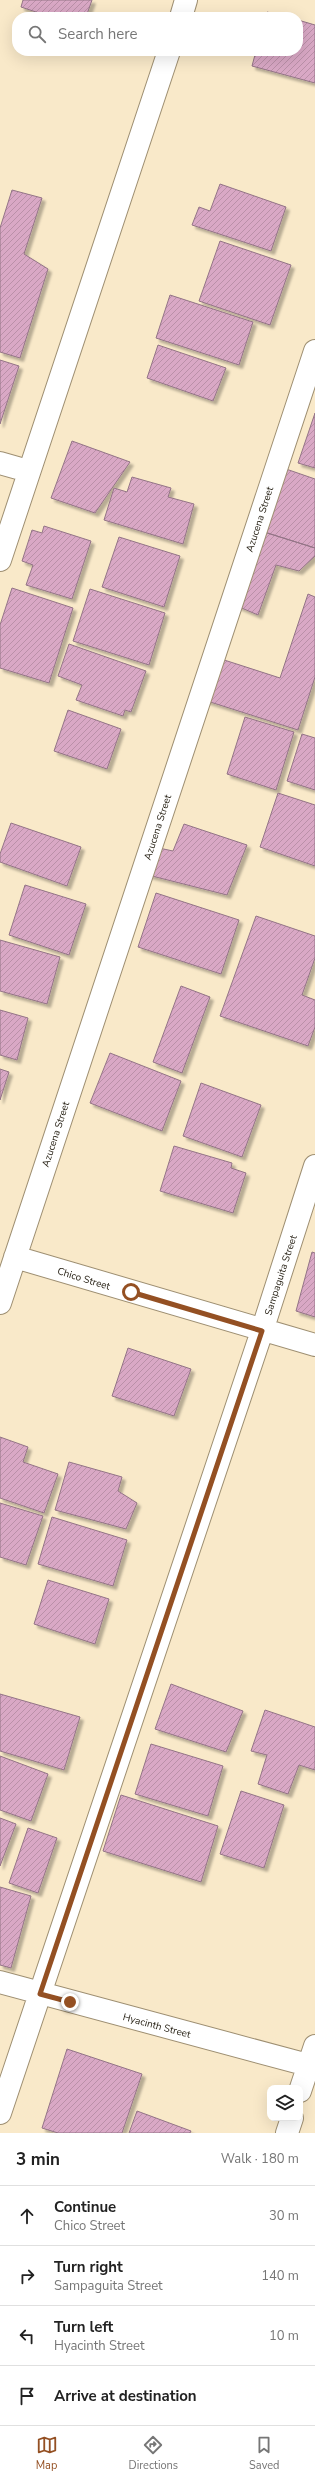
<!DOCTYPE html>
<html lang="en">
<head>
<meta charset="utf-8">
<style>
  body { margin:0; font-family:"Nunito Sans",sans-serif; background:#f2f2f2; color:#222 }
  .controls { position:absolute; right:12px; bottom:12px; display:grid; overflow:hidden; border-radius:8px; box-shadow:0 4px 16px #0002 }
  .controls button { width:36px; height:36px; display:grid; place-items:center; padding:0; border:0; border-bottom:1px solid #e0e0e0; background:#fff; color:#222; font:20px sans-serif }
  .stop { position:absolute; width:12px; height:12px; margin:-9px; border:3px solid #945023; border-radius:50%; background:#fff }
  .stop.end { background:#945023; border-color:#fff; box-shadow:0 1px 4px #0008 }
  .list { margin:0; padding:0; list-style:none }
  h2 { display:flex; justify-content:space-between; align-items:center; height:52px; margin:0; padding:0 16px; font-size:17px }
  h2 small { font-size:13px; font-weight:400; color:#767676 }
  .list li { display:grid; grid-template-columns:26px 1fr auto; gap:12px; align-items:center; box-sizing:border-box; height:60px; padding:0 16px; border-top:1px solid #e0e0e0 }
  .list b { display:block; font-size:15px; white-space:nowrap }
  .list p { margin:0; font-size:13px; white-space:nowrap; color:#767676 }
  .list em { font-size:13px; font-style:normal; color:#767676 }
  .icon { flex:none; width:22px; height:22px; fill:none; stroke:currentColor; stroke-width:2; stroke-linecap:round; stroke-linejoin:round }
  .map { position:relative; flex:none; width:315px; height:2133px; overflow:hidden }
  .search { position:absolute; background:#fff; box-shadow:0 4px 16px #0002; left:12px; right:12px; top:12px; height:44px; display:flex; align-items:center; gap:10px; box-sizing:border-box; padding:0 14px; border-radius:16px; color:#767676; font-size:15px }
  .sheet { height:292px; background:#fff }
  nav { display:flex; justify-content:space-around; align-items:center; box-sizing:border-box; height:56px; border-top:1px solid #e0e0e0; background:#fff; font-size:11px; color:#767676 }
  nav a { display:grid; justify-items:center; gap:2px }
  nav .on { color:#945023 }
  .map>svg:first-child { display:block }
</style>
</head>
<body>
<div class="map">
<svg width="315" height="2133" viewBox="0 0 315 2133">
  <defs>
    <pattern id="building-hatch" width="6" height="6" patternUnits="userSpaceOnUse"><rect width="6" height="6" fill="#d9a8c5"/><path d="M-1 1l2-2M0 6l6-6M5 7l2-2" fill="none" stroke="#ba90a8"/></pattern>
    <filter id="shadow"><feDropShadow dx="3.5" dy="3.5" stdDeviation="1" flood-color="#0004"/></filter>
  </defs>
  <rect width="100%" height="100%" fill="#f9e9c9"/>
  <path fill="url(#building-hatch)" stroke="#937486" filter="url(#shadow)" d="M 23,0 L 92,0 L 86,17 L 51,17 L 21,7 Z
    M 267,12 L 286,17 L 265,17 Z
    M 298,20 L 315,25 L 315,83 L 252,66 L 256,51 L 298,51 Z
    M 220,184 L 286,207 L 271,251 L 192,225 L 199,207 L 210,211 Z
    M 12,190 L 42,198 L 24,254 L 48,269 L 20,358 L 0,352 L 0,228 Z
    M 220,241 L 291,265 L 270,325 L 199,301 Z
    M 170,295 L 253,322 L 239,365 L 156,338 Z
    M 158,345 L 226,368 L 213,401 L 147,378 Z
    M 0,360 L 19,366 L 0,424 Z
    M 315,413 L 315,468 L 298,463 Z
    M 72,441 L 130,462 L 95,513 L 51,498 Z
    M 286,469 L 315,479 L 315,548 L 261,531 Z
    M 132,477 L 171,488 L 168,497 L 194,504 L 183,544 L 104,520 L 114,488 L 127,492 Z
    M 44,526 L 91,541 L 72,599 L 26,585 L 33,565 L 22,561 L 32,530 L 42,533 Z
    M 261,531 L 315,548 L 315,556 L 299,571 L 276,565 L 258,615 L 237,606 Z
    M 119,537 L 180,556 L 164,607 L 102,587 Z
    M 12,588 L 73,608 L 49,683 L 0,668 L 0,625 Z
    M 90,589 L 165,613 L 149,665 L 73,641 Z
    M 308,594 L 315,597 L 315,677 L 298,730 L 204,700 L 218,658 L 280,678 Z
    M 69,644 L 146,671 L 131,712 L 125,710 L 123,716 L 76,700 L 82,685 L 58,676 Z
    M 68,710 L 121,729 L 107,769 L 54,751 Z
    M 245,717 L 294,732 L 276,790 L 227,774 Z
    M 302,734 L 315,738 L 315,790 L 287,781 Z
    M 278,793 L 315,805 L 315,866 L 260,847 Z
    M 11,823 L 81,847 L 67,886 L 0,862 L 0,854 Z
    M 184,824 L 247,845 L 227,895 L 148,875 L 159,848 L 173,851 Z
    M 25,885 L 86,904 L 69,955 L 9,935 Z
    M 156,893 L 239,920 L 221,974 L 138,947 Z
    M 256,916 L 315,936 L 315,958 L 302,995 L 315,1000 L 315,1027 L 308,1046 L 220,1016 Z
    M 0,940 L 60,957 L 47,1004 L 0,991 Z
    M 181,986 L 210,997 L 182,1073 L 153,1062 Z
    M 0,1010 L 28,1018 L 17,1060 L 0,1055 Z
    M 110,1053 L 181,1081 L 162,1131 L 90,1103 Z
    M 0,1069 L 9,1072 L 0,1100 Z
    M 201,1083 L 261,1105 L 242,1157 L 183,1136 Z
    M 174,1146 L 232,1163 L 231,1168 L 246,1173 L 233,1213 L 160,1191 Z
    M 312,1252 L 315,1253 L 315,1317 L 296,1311 Z
    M 128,1348 L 191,1369 L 174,1416 L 112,1396 Z
    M 0,1437 L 28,1447 L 23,1462 L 58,1474 L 44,1513 L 0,1498 Z
    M 69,1462 L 122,1477 L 118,1491 L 137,1503 L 126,1529 L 55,1510 Z
    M 0,1503 L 43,1516 L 26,1565 L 0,1557 Z
    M 52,1517 L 127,1540 L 113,1586 L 38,1564 Z
    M 48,1580 L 109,1599 L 95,1644 L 34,1624 Z
    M 171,1684 L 243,1711 L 226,1752 L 155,1729 Z
    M 0,1694 L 80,1717 L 64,1770 L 0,1751 Z
    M 265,1710 L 315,1727 L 315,1770 L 299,1765 L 288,1794 L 258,1784 L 267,1755 L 251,1751 Z
    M 151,1744 L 223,1766 L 208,1816 L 135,1794 Z
    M 0,1756 L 48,1774 L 31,1821 L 0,1810 Z
    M 241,1791 L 284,1805 L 264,1868 L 220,1854 Z
    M 121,1795 L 218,1826 L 201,1882 L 103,1851 Z
    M 0,1818 L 16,1824 L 0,1866 Z
    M 28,1828 L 57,1838 L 38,1893 L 9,1883 Z
    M 0,1887 L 31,1896 L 11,1968 L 0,1965 Z
    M 67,2049 L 142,2074 L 122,2133 L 58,2133 L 42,2128 Z
    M 137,2111 L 191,2131 L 190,2133 L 129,2133 Z"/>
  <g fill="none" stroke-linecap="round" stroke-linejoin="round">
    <defs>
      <path id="minor" d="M 181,17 L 186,0
        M 0,463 L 28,471
        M 0,560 L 169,51
        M 15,1257 L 315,1345
        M 0,1303 L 315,351
        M 0,1982 L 315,2067
        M 300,2091 L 315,2046
        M 0,2113 L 262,1331 L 315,1166
        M 287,2133 L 292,2118"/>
    </defs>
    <use href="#minor" stroke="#9e8f72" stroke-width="24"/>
    <use href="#minor" stroke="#fff" stroke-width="22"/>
  </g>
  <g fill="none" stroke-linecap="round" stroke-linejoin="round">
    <path stroke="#945023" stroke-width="5" d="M 70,2002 L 40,1994 L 262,1331 L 131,1292"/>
  </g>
  <g text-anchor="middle" stroke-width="3" stroke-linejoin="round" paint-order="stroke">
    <g font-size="10" fill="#272115" stroke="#fff">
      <text transform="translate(259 519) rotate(-72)" y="4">Azucena Street</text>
      <text transform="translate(157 827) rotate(-72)" y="4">Azucena Street</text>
      <text transform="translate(55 1134) rotate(-72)" y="4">Azucena Street</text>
      <text transform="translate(280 1275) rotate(-72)" y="4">Sampaguita Street</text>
      <text transform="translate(84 1278) rotate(17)" y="4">Chico Street</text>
      <text transform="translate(157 2025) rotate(15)" y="4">Hyacinth Street</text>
    </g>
  </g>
</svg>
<div class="controls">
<button><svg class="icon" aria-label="layers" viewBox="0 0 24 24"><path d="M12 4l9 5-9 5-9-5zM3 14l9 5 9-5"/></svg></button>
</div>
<div class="stop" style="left:131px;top:1292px"></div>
<div class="stop end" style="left:70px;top:2002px"></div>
<div class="search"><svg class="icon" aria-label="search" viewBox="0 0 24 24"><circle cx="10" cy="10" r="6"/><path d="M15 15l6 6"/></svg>Search here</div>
</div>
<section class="sheet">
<h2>3 min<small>Walk · 180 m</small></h2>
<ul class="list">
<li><svg class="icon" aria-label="ahead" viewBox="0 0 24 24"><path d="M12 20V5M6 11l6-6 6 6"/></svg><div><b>Continue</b><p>Chico Street</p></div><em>30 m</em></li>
<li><svg class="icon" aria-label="right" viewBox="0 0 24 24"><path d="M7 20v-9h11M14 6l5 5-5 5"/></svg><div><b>Turn right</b><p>Sampaguita Street</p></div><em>140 m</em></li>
<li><svg class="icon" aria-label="left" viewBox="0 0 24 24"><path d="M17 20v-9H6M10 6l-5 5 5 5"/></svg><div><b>Turn left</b><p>Hyacinth Street</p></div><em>10 m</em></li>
<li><svg class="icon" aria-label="arrive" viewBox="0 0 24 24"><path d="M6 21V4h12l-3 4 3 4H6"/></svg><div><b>Arrive at destination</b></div></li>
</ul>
</section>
<nav>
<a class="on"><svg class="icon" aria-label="map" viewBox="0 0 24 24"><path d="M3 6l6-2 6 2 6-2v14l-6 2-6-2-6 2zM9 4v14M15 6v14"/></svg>Map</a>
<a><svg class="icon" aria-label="directions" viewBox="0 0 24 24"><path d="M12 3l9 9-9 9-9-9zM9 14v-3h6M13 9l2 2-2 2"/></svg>Directions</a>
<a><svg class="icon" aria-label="saved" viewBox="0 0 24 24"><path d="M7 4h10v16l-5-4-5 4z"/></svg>Saved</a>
</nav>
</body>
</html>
